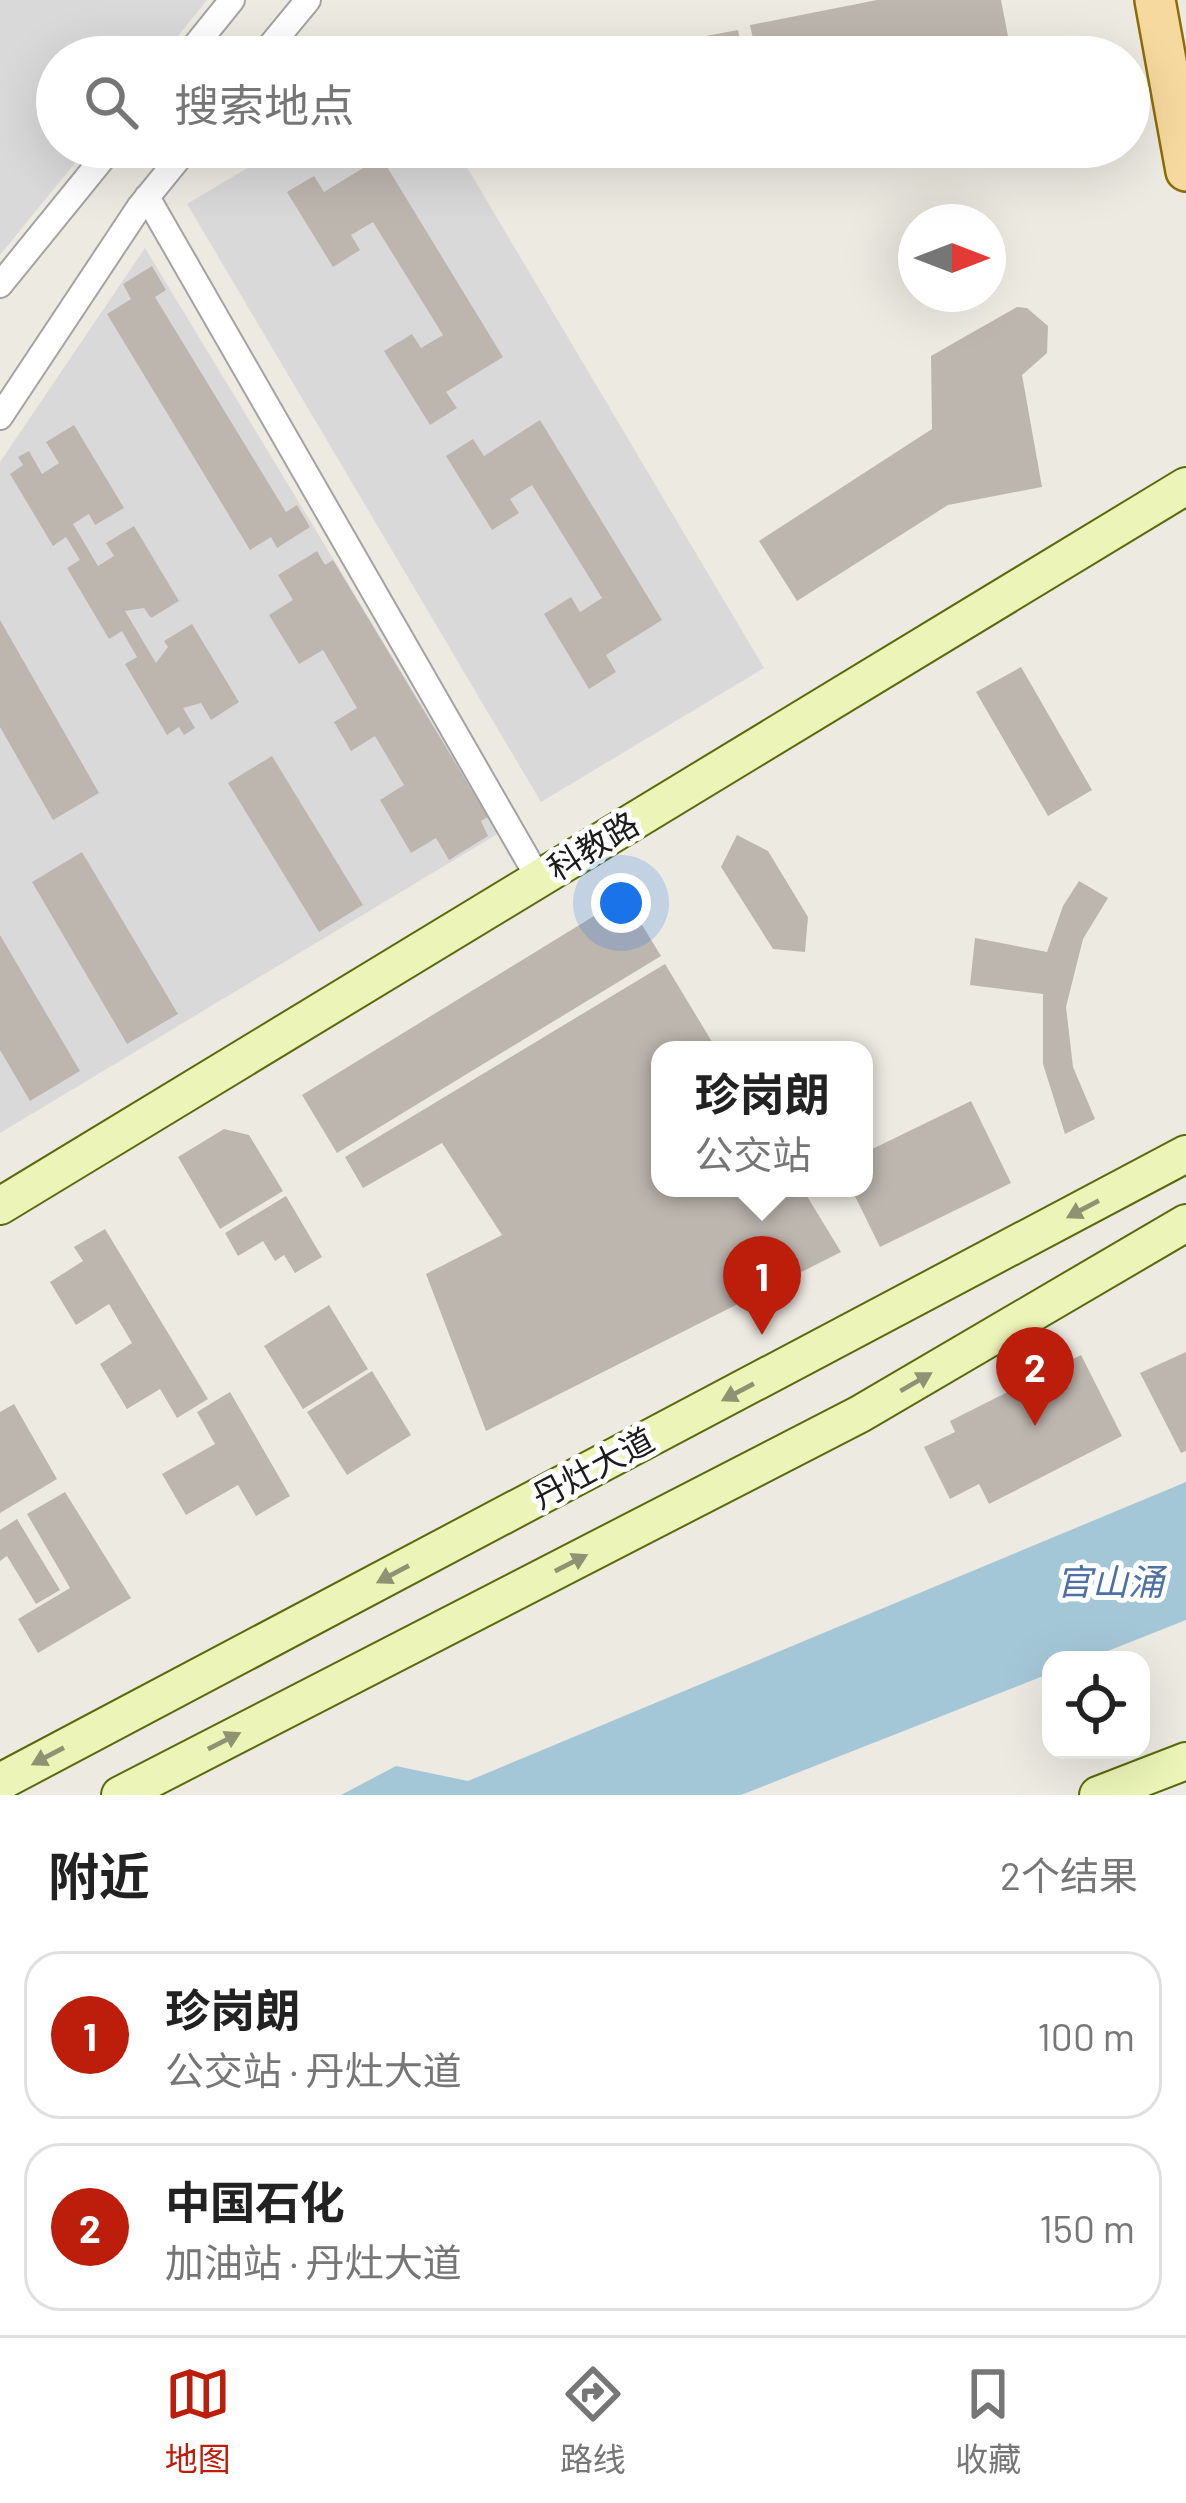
<!DOCTYPE html>
<html lang="zh">
<head>
<meta charset="utf-8">
<style>
  body { margin:0; font-family:Barlow,"Noto Sans SC",sans-serif; background:#f2f2f2; color:#222 }
  .controls { position:absolute; right:36px; bottom:36px; display:grid; overflow:hidden; border-radius:24px; box-shadow:0 12px 48px #0002 }
  .controls button { width:108px; height:108px; display:grid; place-items:center; padding:0; border:0; border-bottom:3px solid #e0e0e0; background:#fff; color:#222; font:60px sans-serif }
  .compass { position:absolute; left:898px; top:204px; width:108px; height:108px; border-radius:50%; background:#fff; box-shadow:0 12px 48px #0002; rotate:90deg }
  .you { position:absolute; left:621px; top:903px; width:42px; height:42px; margin:-30px; border:9px solid #fff; border-radius:50%; background:#1a73e8; box-shadow:0 0 0 18px #1a73e833 }
  .badge { display:grid; place-items:center; width:78px; height:78px; border-radius:50%; background:#bd1d0b; color:#fff; font-size:39px; font-weight:700 }
  .pin { position:absolute; translate:-50% -99px; filter:drop-shadow(0 3px 6px #0008) }
  .pin::after { content:''; position:absolute; top:63px; width:42px; height:36px; background:inherit; clip-path:polygon(0 0,100% 0,50% 100%) }
  .popup { position:absolute; left:651px; top:1041px; width:222px; height:156px; box-sizing:border-box; display:grid; place-content:center; border-radius:24px; background:#fff; filter:drop-shadow(0 3px 9px #0005); font-size:39px; white-space:nowrap; color:#767676 }
  .popup b { font-size:45px; color:#222 }
  .popup::after { content:''; position:absolute; left:50%; top:100%; margin-left:-24px; border:24px solid transparent; border-top-color:#fff }
  .list { margin:0; padding:0; list-style:none }
  h2 { display:flex; justify-content:space-between; align-items:center; height:156px; margin:0; padding:0 48px; font-size:51px }
  h2 small { font-size:39px; font-weight:400; color:#767676 }
  .list li { display:grid; grid-template-columns:78px 1fr auto; gap:36px; align-items:center; box-sizing:border-box; height:168px; margin:0 24px 24px; padding:0 24px; border:3px solid #e0e0e0; border-radius:36px }
  .list b { display:block; font-size:45px; white-space:nowrap }
  .list p { margin:0; font-size:39px; white-space:nowrap; color:#767676 }
  .list em { font-size:39px; font-style:normal; color:#767676 }
  .icon { flex:none; width:66px; height:66px; fill:none; stroke:currentColor; stroke-width:2; stroke-linecap:round; stroke-linejoin:round }
  .map { position:relative; flex:none; width:1186px; height:1795px; overflow:hidden }
  .search { position:absolute; background:#fff; box-shadow:0 12px 48px #0002; left:36px; right:36px; top:36px; height:132px; display:flex; align-items:center; gap:30px; box-sizing:border-box; padding:0 42px; border-radius:66px; color:#767676; font-size:45px }
  .sheet { height:540px; background:#fff }
  nav { display:flex; justify-content:space-around; align-items:center; box-sizing:border-box; height:168px; border-top:3px solid #e0e0e0; background:#fff; font-size:33px; color:#767676 }
  nav a { display:grid; justify-items:center; gap:6px }
  nav .on { color:#bd1d0b }
  .map>svg:first-child { display:block }
</style>
</head>
<body>
<div class="map">
<svg width="1186" height="1795" viewBox="0 0 1186 1795">
  <rect width="100%" height="100%" fill="#edeae2"/>
  <path fill="#dad9d9" d="M 0,0 L 207,0 L 161,57 L 57,57 L 57,147 L 88,147 L 0,255 Z
    M 283,147 L 455,147 L 764,668 L 541,802 L 187,204 Z
    M 145,248 L 499,833 L 0,1133 L 0,462 Z"/>
  <path fill="#a4c7d8" d="M 1186,1482 L 1186,1620 L 1085,1660 L 1051,1660 L 1051,1673 L 741,1795 L 341,1795 L 396,1766 L 468,1781 Z"/>
  <path fill="#bdb6af" d="M 877,0 L 1001,0 L 1012,57 L 964,57 L 961,43 L 890,57 L 757,57 L 750,25 Z
    M 738,30 L 743,57 L 605,57 L 604,55 Z
    M 381,157 L 503,357 L 446,392 L 457,408 L 430,425 L 384,351 L 412,334 L 421,348 L 443,335 L 373,222 L 351,235 L 360,250 L 333,267 L 287,192 L 314,176 L 324,192 Z
    M 152,266 L 166,290 L 155,297 L 286,512 L 297,505 L 310,527 L 277,548 L 271,537 L 250,550 L 107,314 L 131,299 L 123,284 Z
    M 1017,307 L 1027,308 L 1048,326 L 1047,353 L 1022,375 L 1042,487 L 948,505 L 797,601 L 759,541 L 932,429 L 931,356 Z
    M 540,420 L 662,620 L 606,655 L 616,672 L 589,689 L 544,614 L 571,597 L 580,612 L 602,598 L 532,485 L 510,499 L 519,513 L 492,530 L 446,456 L 473,439 L 484,456 Z
    M 74,425 L 124,508 L 95,525 L 89,514 L 73,524 L 98,566 L 114,556 L 106,543 L 134,526 L 179,601 L 151,618 L 144,608 L 125,611 L 156,663 L 168,647 L 164,641 L 192,624 L 239,702 L 211,720 L 201,703 L 183,708 L 195,728 L 184,735 L 179,727 L 167,735 L 125,664 L 137,657 L 122,631 L 109,639 L 67,568 L 80,560 L 66,537 L 53,546 L 10,474 L 23,465 L 18,457 L 29,451 L 42,474 L 59,463 L 46,442 Z
    M 317,551 L 325,565 L 333,560 L 488,817 L 481,821 L 488,836 L 449,860 L 436,838 L 411,853 L 380,800 L 404,785 L 375,736 L 351,751 L 334,722 L 357,708 L 323,650 L 299,664 L 269,615 L 293,600 L 278,575 Z
    M 0,620 L 99,793 L 53,820 L 0,727 Z
    M 1021,667 L 1092,790 L 1048,816 L 976,692 Z
    M 272,756 L 363,905 L 319,932 L 228,783 Z
    M 737,835 L 768,851 L 808,917 L 805,952 L 773,949 L 721,867 Z
    M 82,852 L 178,1014 L 127,1044 L 32,882 Z
    M 1079,881 L 1108,898 L 1083,939 L 1066,1007 L 1073,1067 L 1095,1119 L 1065,1134 L 1043,1064 L 1043,994 L 970,985 L 975,938 L 1047,952 L 1063,906 Z
    M 625,897 L 661,956 L 337,1153 L 302,1095 Z
    M 0,935 L 80,1071 L 30,1101 L 0,1050 Z
    M 665,964 L 717,1050 L 660,1050 L 660,1188 L 802,1188 L 841,1252 L 486,1431 L 426,1274 L 502,1235 L 442,1143 L 363,1188 L 345,1157 Z
    M 971,1101 L 1011,1183 L 880,1247 L 851,1188 L 864,1188 L 864,1153 Z
    M 224,1129 L 249,1135 L 283,1191 L 220,1229 L 178,1157 Z
    M 286,1196 L 322,1257 L 295,1273 L 284,1255 L 275,1261 L 263,1241 L 238,1256 L 225,1233 Z
    M 105,1229 L 208,1399 L 177,1418 L 160,1389 L 127,1409 L 100,1364 L 132,1343 L 109,1304 L 76,1325 L 50,1282 L 83,1261 L 74,1247 Z
    M 329,1305 L 368,1369 L 303,1409 L 264,1346 Z
    M 1186,1352 L 1186,1451 L 1181,1453 L 1140,1373 Z
    M 1081,1355 L 1122,1436 L 989,1504 L 979,1484 L 950,1499 L 924,1447 L 955,1432 L 950,1421 Z
    M 372,1371 L 411,1435 L 347,1475 L 307,1412 Z
    M 230,1392 L 290,1496 L 256,1516 L 238,1485 L 186,1515 L 162,1474 L 215,1444 L 197,1412 Z
    M 14,1404 L 57,1479 L 0,1513 L 0,1412 Z
    M 65,1492 L 131,1598 L 38,1653 L 18,1619 L 70,1588 L 27,1514 Z
    M 17,1519 L 60,1590 L 36,1604 L 7,1556 L 0,1561 L 0,1530 Z"/>
  <g fill="none" stroke-linecap="round" stroke-linejoin="round">
    <defs>
      <path id="street" d="M 186,57 L 232,0
        M 261,57 L 308,0
        M 147,197 L 539,879
        M 0,285 L 112,147
        M 0,417 L 140,206 L 188,147"/>
      <path id="secondary" d="M 0,1206 L 1186,486
        M 0,1782 L 1186,1154
        M 120,1795 L 860,1414 L 1186,1223
        M 1098,1795 L 1186,1761"/>
      <path id="primary" d="M 1155,0 L 1186,171"/>
    </defs>
    <use href="#street" stroke="#a3a3a3" stroke-width="28"/>
    <use href="#secondary" stroke="#576b0b" stroke-width="40"/>
    <use href="#primary" stroke="#8b6d08" stroke-width="44"/>
    <use href="#street" stroke="#fff" stroke-width="24"/>
    <use href="#secondary" stroke="#ecf5b7" stroke-width="36"/>
    <use href="#primary" stroke="#f6d99e" stroke-width="39"/>
  </g>
  <defs><path id="oneway-solid" d="M-6-.8H1V-3.2L6.5 0L1 3.2V.8H-6Z" transform="scale(3)"/></defs>
  <g fill="#8e9371">
    <use href="#oneway-solid" transform="translate(1083 1209) rotate(152)"/>
    <use href="#oneway-solid" transform="translate(916 1382) rotate(-30)"/>
    <use href="#oneway-solid" transform="translate(738 1392) rotate(152)"/>
    <use href="#oneway-solid" transform="translate(571 1563) rotate(-27)"/>
    <use href="#oneway-solid" transform="translate(393 1574) rotate(152)"/>
    <use href="#oneway-solid" transform="translate(224 1741) rotate(-27)"/>
    <use href="#oneway-solid" transform="translate(48 1756) rotate(152)"/>
  </g>
  <g text-anchor="middle" stroke-width="10" stroke-linejoin="round" paint-order="stroke">
    <g font-size="33" fill="#1c1c1c" stroke="#fff">
      <text transform="translate(593 846) rotate(-31)" y="12">科教路</text>
      <text transform="translate(593 1468) rotate(-28)" y="12">丹灶大道</text>
    </g>
    <g font-size="36" font-style="italic" fill="#4e71a5" stroke="#fff">
      <text x="1110" y="1595">官山涌</text>
    </g>
  </g>
</svg>
<div class="controls">
<button><svg class="icon" aria-label="locate" viewBox="0 0 24 24"><circle cx="12" cy="12" r="6"/><path d="M12 2v4M12 18v4M2 12h4M18 12h4"/></svg></button>
</div>
<svg class="compass" viewBox="-18 -18 36 36"><path d="M0-13l5 13h-10z" fill="#e53935"/><path d="M0 13l5-13h-10z" fill="#767676"/></svg>
<div class="you"></div>
<div class="pin badge" style="left:762px;top:1335px">1</div>
<div class="popup"><b>珍岗朗</b>公交站</div>
<div class="pin badge" style="left:1035px;top:1426px">2</div>
<div class="search"><svg class="icon" aria-label="search" viewBox="0 0 24 24"><circle cx="10" cy="10" r="6"/><path d="M15 15l6 6"/></svg>搜索地点</div>
</div>
<section class="sheet">
<h2>附近<small>2个结果</small></h2>
<ul class="list">
<li><span class="badge">1</span><div><b>珍岗朗</b><p>公交站 · 丹灶大道</p></div><em>100 m</em></li>
<li><span class="badge">2</span><div><b>中国石化</b><p>加油站 · 丹灶大道</p></div><em>150 m</em></li>
</ul>
</section>
<nav>
<a class="on"><svg class="icon" aria-label="map" viewBox="0 0 24 24"><path d="M3 6l6-2 6 2 6-2v14l-6 2-6-2-6 2zM9 4v14M15 6v14"/></svg>地图</a>
<a><svg class="icon" aria-label="directions" viewBox="0 0 24 24"><path d="M12 3l9 9-9 9-9-9zM9 14v-3h6M13 9l2 2-2 2"/></svg>路线</a>
<a><svg class="icon" aria-label="saved" viewBox="0 0 24 24"><path d="M7 4h10v16l-5-4-5 4z"/></svg>收藏</a>
</nav>
</body>
</html>
